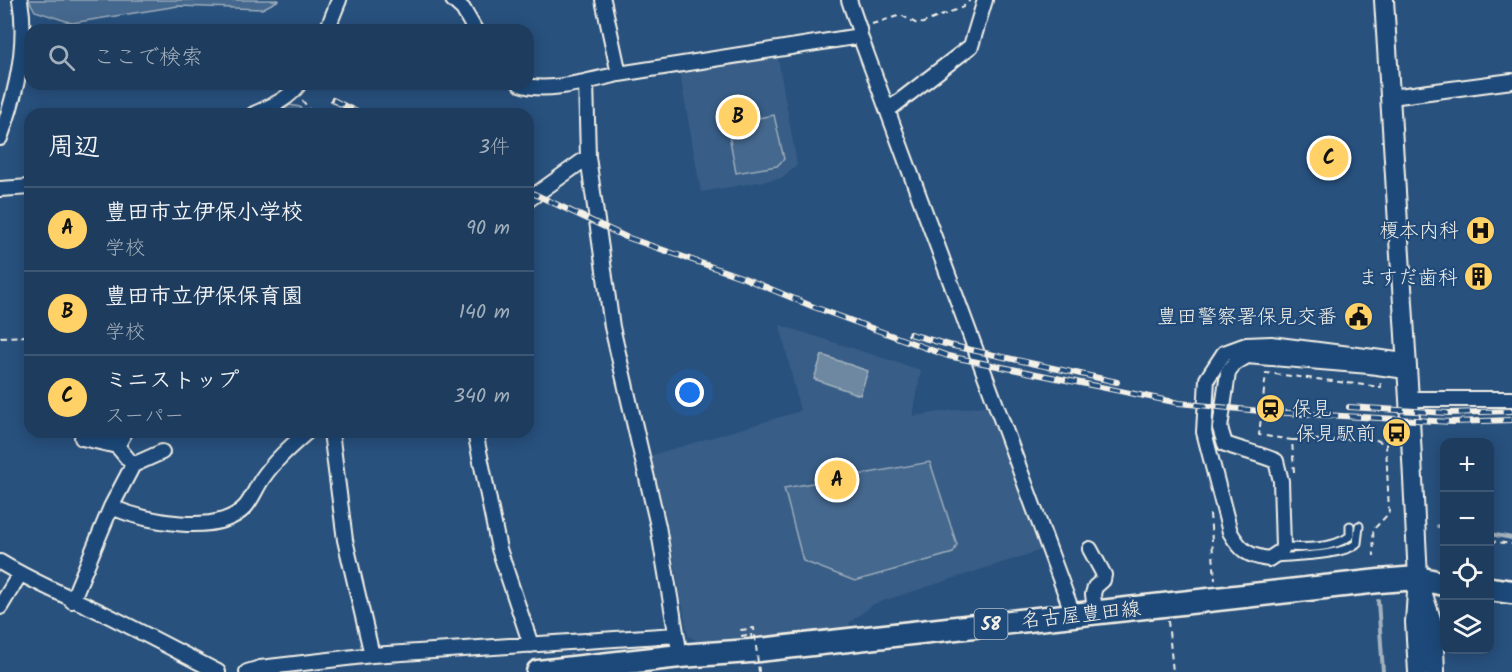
<!DOCTYPE html>
<html lang="ja">
<head>
<meta charset="utf-8">
<style>
  body { margin:0; font-family:Kalam,"Klee One",sans-serif; background:#264464; color:#f1f3f6 }
  .controls { position:absolute; right:18px; bottom:18px; display:grid; overflow:hidden; border-radius:12px; box-shadow:0 3px 15px #0003 }
  .controls button { width:54px; height:54px; display:grid; place-items:center; padding:0; border:0; border-bottom:2px solid #3c5673; background:#1e3d5e; color:#f1f3f6; font:30px sans-serif }
  .you { position:absolute; left:690px; top:393px; width:21px; height:21px; margin:-15px; border:4px solid #fff; border-radius:50%; background:#1a73e8; box-shadow:0 0 0 9px #1a73e833 }
  .badge { display:grid; place-items:center; width:39px; height:39px; border-radius:50%; background:#ffd166; color:#111; font-size:20px; font-weight:700 }
  .pin { position:absolute; translate:-50% -50%; border:3px solid #fff; box-shadow:0 2px 6px #0006 }
  .list { margin:0; padding:0; list-style:none }
  h2 { display:flex; justify-content:space-between; align-items:center; height:78px; margin:0; padding:0 24px; font-size:26px }
  h2 small { font-size:20px; font-weight:400; color:#a1aebc }
  .list li { display:grid; grid-template-columns:39px 1fr auto; gap:18px; align-items:center; box-sizing:border-box; height:84px; padding:0 24px; border-top:2px solid #3c5673 }
  .list b { display:block; font-size:22px; white-space:nowrap }
  .list p { margin:0; font-size:20px; white-space:nowrap; color:#a1aebc }
  .list em { font-size:20px; font-style:normal; color:#a1aebc }
  .icon { flex:none; width:33px; height:33px; fill:none; stroke:currentColor; stroke-width:2; stroke-linecap:round; stroke-linejoin:round }
  .map { position:relative; flex:none; width:1512px; height:672px; overflow:hidden }
  .search { position:absolute; background:#1e3d5e; box-shadow:0 3px 15px #0003; left:24px; top:24px; width:510px; height:66px; display:flex; align-items:center; gap:15px; box-sizing:border-box; padding:0 21px; border-radius:18px; color:#a1aebc; font-size:22px }
  .panel { position:absolute; background:#1e3d5e; box-shadow:0 3px 15px #0003; left:24px; top:108px; width:510px; height:330px; border-radius:18px }
  .map>svg:first-child { display:block }
</style>
</head>
<body>
<div class="map">
<svg width="1512" height="672" viewBox="0 0 1512 672">
  <rect width="100%" height="100%" fill="#28517e"/>
  <filter id="ink" filterUnits="userSpaceOnUse"><feTurbulence type="fractalNoise" baseFrequency=".0167" numOctaves="2"/><feDisplacementMap in="SourceGraphic" scale="12" xChannelSelector="R" yChannelSelector="G"/><feConvolveMatrix kernelMatrix="1 2 1 2 8 2 1 2 1" color-interpolation-filters="sRGB"/></filter>
  <g filter="url(#ink)">
    <path fill="#375d86" d="M 777,52 L 797,165 L 783,178 L 701,192 L 679,69 Z
      M 780,325 L 921,370 L 913,416 L 989,405 L 1045,549 L 874,604 L 849,623 L 851,631 L 699,642 L 688,636 L 663,503 L 649,456 L 800,411 Z"/>
    <path fill="#45688e" stroke="#9cacbb" stroke-width="1.5" d="M 29,0 L 279,0 L 262,9 L 178,6 L 72,23 L 35,11 Z
      M 290,105 L 300,107 L 304,114 L 278,114 Z
      M 774,115 L 784,159 L 777,166 L 736,173 L 727,124 Z
      M 930,462 L 957,545 L 953,553 L 855,581 L 803,561 L 784,488 Z"/>
    <path fill="#6e88a2" stroke="#a4b2be" stroke-width="1.5" d="M 822,355 L 868,371 L 860,395 L 814,379 Z"/>
    <g fill="none" stroke-linecap="round" stroke-linejoin="round">
      <path stroke="#a4b2be" stroke-width="4" d="M 1438,526 L 1444,527
        M 1490,534 L 1512,538
        M 1378,601 L 1383,672"/>
      <defs>
        <path id="service" d="M 1283,547 C 1303,548 1333,549 1350,536 L 1350,526
          M 1275,558 C 1296,556 1343,556 1357,543 L 1359,526"/>
        <path id="minor" d="M 453,0 L 463,9 L 475,30
          M 603,0 L 619,74
          M 849,0 L 859,29 L 860,36 L 1073,614
          M 327,30 L 339,0
          M 586,82 L 588,157 L 612,327 L 658,526 L 680,656
          M 520,84 C 546,94 591,80 619,74 L 860,36
          M 1391,97 L 1512,81
          M 888,110 L 971,46 L 985,0
          M 254,114 C 271,106 288,100 299,84
          M 0,138 C 16,95 28,45 20,0
          M 0,189 L 30,187
          M 528,200 L 588,157
          M 1405,361 L 1271,344 L 1246,345 L 1224,353 L 1207,379 L 1204,432 L 1230,532 C 1241,551 1248,556 1269,559 L 1281,551 L 1283,547 L 1281,481 L 1276,461 C 1259,454 1242,450 1225,444 L 1220,428 L 1228,373 L 1234,364 L 1247,356 L 1369,366 L 1406,371
          M 1409,399 L 1512,399
          M 331,432 L 345,540 L 372,655
          M 475,432 L 499,549 L 531,645
          M 82,438 L 117,446 L 133,465
          M 117,446 L 125,432
          M 111,507 L 133,465 L 162,452
          M 1090,549 L 1104,575 L 1103,580 L 1095,587 L 1093,594 L 1095,612
          M 0,562 C 36,584 74,599 111,617 C 147,635 183,654 218,672
          M 72,601 L 111,507 C 145,521 217,537 245,507 C 252,499 256,488 262,479 C 274,461 291,446 307,432
          M 0,607 L 20,574
          M 247,672 L 260,668 L 372,655 L 676,635"/>
        <path id="tertiary" d="M 1384,0 L 1409,399 L 1418,578 L 1415,622 L 1418,672
          M 1421,589 L 1433,625 L 1435,672"/>
        <path id="primary" d="M 1490,589 L 1512,592
          M 538,672 L 680,656 L 750,651 L 1379,581 L 1418,578 L 1444,584"/>
      </defs>
      <use href="#service" stroke="#f4f1e8" stroke-width="11"/>
      <use href="#minor" stroke="#f4f1e8" stroke-width="18"/>
      <use href="#tertiary" stroke="#f4f1e8" stroke-width="22"/>
      <use href="#primary" stroke="#f4f1e8" stroke-width="27"/>
      <path stroke="#f4f1e8" stroke-width="2" stroke-dasharray="6 4.5" stroke-linecap="butt" d="M 872,24 L 901,15 L 917,24 L 923,23 L 963,7 L 970,0
        M 302,100 L 313,114
        M 0,337 L 30,336
        M 1292,440 L 1374,439 L 1386,444 L 1389,513 L 1373,530 L 1374,556
        M 1294,472 L 1292,440 L 1259,435 L 1266,373 L 1381,387 L 1380,381
        M 1210,514 L 1215,580
        M 1490,541 L 1512,544
        M 1168,621 L 1173,672"/>
      <use href="#service" stroke="#1f4a7a" stroke-width="7"/>
      <use href="#minor" stroke="#1f4a7a" stroke-width="14"/>
      <use href="#tertiary" stroke="#1f4a7a" stroke-width="18"/>
      <use href="#primary" stroke="#1f4a7a" stroke-width="22"/>
      <defs>
        <path id="rail" d="M 333,100 L 361,114
          M 528,191 L 626,237 L 744,278 L 814,307 L 948,356 L 1179,403 L 1270,412 L 1452,422 L 1512,420
          M 910,334 L 949,345 L 1117,382
          M 1349,407 L 1448,413 L 1512,411"/>
      </defs>
      <use href="#rail" stroke="#f4f1e8" stroke-width="6"/>
      <use href="#rail" stroke="#1f4a7a" stroke-width="4" stroke-dasharray="11" stroke-linecap="butt"/>
      <path stroke="#f4f1e8" stroke-width="2" stroke-dasharray="6 4.5" stroke-linecap="butt" d="M 752,640 L 751,634 L 742,636 L 741,630 L 754,628 L 759,672"/>
    </g>
  </g>
  <defs>
    <symbol id="hospital-disc" viewBox="-11 -11 22 22"><circle r="9.5" fill="#ffd166" stroke="#1f4a7a"/><path d="M-5-5h3v3.5h4V-5h3V5h-3V1.5h-4V5h-3Z" fill="#111"/></symbol>
    <symbol id="building-disc" viewBox="-11 -11 22 22"><circle r="9.5" fill="#ffd166" stroke="#1f4a7a"/><path d="M-4-6H4V6H1V3H-1V6H-4ZM-2.5-4.3h1.7v1.8h-1.7ZM.8-4.3h1.7v1.8H.8ZM-2.5-1h1.7V.8h-1.7ZM.8-1h1.7V.8H.8Z" fill="#111"/></symbol>
    <symbol id="civic-disc" viewBox="-11 -11 22 22"><circle r="9.5" fill="#ffd166" stroke="#1f4a7a"/><path d="M-.6-6.5H3V-4.5H.6V-3L4-1V1h2V6H-6V1h2V-1L-.6-3ZM-1.2 2.5V6h2.4V2.5Z" fill="#111"/></symbol>
    <symbol id="station-disc" viewBox="-11 -11 22 22"><circle r="9.5" fill="#ffd166" stroke="#1f4a7a"/><path d="M-3-6H3Q5-6 5-4V2Q5 4 3 4L4.5 6H3L1.5 4h-3L-3 6H-4.5L-3 4Q-5 4-5 2V-4Q-5-6-3-6ZM-3.5-4v3h7v-3ZM-3.5 1v1.5H-2V1ZM2 1v1.5H3.5V1Z" fill="#111"/></symbol>
    <symbol id="bus-disc" viewBox="-11 -11 22 22"><circle r="9.5" fill="#ffd166" stroke="#1f4a7a"/><path d="M-5-6H5V4H4V6H2V4H-2V6H-4V4H-5ZM-3.5-4V0h7V-4ZM-3.5 1.2v1.5H-2V1.2ZM2 1.2v1.5H3.5V1.2Z" fill="#111"/></symbol>
  </defs>
  <g fill-rule="evenodd">
    <use href="#hospital-disc" x="1464" y="214" width="33" height="33"/>
    <use href="#building-disc" x="1462" y="260" width="33" height="33"/>
    <use href="#civic-disc" x="1342" y="300" width="33" height="33"/>
    <use href="#station-disc" x="1254" y="392" width="33" height="33"/>
    <use href="#bus-disc" x="1380" y="416" width="33" height="33"/>
  </g>
  <g text-anchor="middle" stroke-width="4.5" stroke-linejoin="round" paint-order="stroke">
    <rect fill="#1f4a7a" stroke="#b4bfc7" stroke-width="1.5" x="974.5" y="609" width="33" height="30" rx="4.5"/>
    <g font-size="18" font-weight="bold" fill="#f4f1e8">
      <text x="991" y="630">58</text>
    </g>
    <g font-size="20" fill="#f4f1e8" stroke="#1f4a7a" text-anchor="end">
      <text x="1459" y="237">榎本内科</text>
      <text x="1458" y="284">ますだ歯科</text>
      <text x="1337" y="323">豊田警察署保見交番</text>
      <text x="1292" y="415" text-anchor="start">保見</text>
      <text x="1376" y="440">保見駅前</text>
    </g>
    <g font-size="20" fill="#f4f1e8" stroke="#1f4a7a">
      <text transform="translate(1081 614) rotate(-6)" y="7">名古屋豊田線</text>
    </g>
  </g>
</svg>
<div class="controls">
<button>+</button>
<button>−</button>
<button><svg class="icon" aria-label="locate" viewBox="0 0 24 24"><circle cx="12" cy="12" r="6"/><path d="M12 2v4M12 18v4M2 12h4M18 12h4"/></svg></button>
<button><svg class="icon" aria-label="layers" viewBox="0 0 24 24"><path d="M12 4l9 5-9 5-9-5zM3 14l9 5 9-5"/></svg></button>
</div>
<div class="you"></div>
<div class="pin badge" style="left:837px;top:480px">A</div>
<div class="pin badge" style="left:738px;top:117px">B</div>
<div class="pin badge" style="left:1329px;top:158px">C</div>
<div class="search"><svg class="icon" aria-label="search" viewBox="0 0 24 24"><circle cx="10" cy="10" r="6"/><path d="M15 15l6 6"/></svg>ここで検索</div>
<section class="panel">
<h2>周辺<small>3件</small></h2>
<ul class="list">
<li><span class="badge">A</span><div><b>豊田市立伊保小学校</b><p>学校</p></div><em>90 m</em></li>
<li><span class="badge">B</span><div><b>豊田市立伊保保育園</b><p>学校</p></div><em>140 m</em></li>
<li><span class="badge">C</span><div><b>ミニストップ</b><p>スーパー</p></div><em>340 m</em></li>
</ul>
</section>
</div>
</body>
</html>
